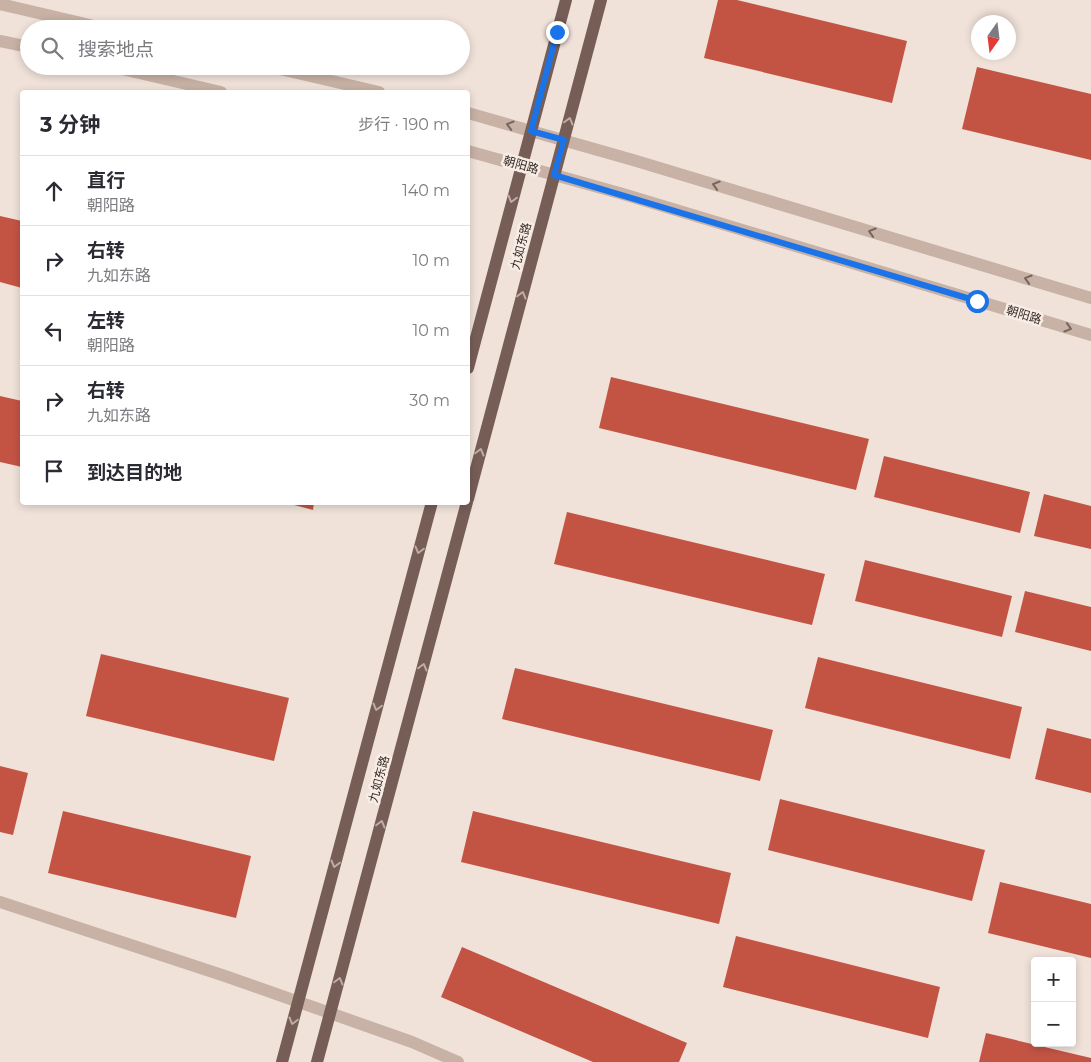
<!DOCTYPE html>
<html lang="zh">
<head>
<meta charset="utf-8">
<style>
  body { margin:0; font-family:Montserrat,"Noto Sans SC",sans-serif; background:#f7f7f7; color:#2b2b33 }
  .controls { position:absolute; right:15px; bottom:15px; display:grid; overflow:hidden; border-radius:5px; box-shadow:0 2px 8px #0003 }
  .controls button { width:45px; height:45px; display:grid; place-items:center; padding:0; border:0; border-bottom:1px solid #e1e1e2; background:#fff; color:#2b2b33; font:25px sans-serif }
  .compass { position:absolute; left:971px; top:15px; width:45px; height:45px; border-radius:50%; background:#fff; box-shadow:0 2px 8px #0003; rotate:194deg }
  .stop { position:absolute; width:15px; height:15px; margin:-11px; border:4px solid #1a73e8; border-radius:50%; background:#fff }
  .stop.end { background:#1a73e8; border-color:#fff; box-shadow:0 1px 5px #0008 }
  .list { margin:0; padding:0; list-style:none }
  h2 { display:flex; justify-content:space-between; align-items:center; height:65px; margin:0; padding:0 20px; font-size:21px }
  h2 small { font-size:16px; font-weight:400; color:#7c7c81 }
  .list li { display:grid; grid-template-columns:32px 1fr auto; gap:15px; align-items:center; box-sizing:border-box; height:70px; padding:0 20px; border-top:1px solid #e1e1e2 }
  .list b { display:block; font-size:19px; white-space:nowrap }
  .list p { margin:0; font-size:16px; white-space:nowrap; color:#7c7c81 }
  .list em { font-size:16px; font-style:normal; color:#7c7c81 }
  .icon { flex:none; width:28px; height:28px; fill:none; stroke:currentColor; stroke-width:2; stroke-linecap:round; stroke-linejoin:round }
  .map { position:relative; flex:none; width:1091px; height:1062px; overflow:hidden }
  .search { position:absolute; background:#fff; box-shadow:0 2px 8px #0003; left:20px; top:20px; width:450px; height:55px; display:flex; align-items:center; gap:12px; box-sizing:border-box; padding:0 18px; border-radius:28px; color:#7c7c81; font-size:19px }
  .panel { position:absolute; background:#fff; box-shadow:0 2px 8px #0003; left:20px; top:90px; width:450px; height:415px; border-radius:5px }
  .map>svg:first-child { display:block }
</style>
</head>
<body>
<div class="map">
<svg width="1091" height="1062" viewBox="0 0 1091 1062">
  <rect width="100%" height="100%" fill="#f0e2d9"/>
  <path fill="#c35444" d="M 718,0 L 737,0 L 907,41 L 892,103 L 704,58 Z
    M 977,67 L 1091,94 L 1091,160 L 962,129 Z
    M 0,216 L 22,221 L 22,288 L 0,282 Z
    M 611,377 L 869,439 L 856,490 L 599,428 Z
    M 0,396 L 22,401 L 22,467 L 0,462 Z
    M 884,456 L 1030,492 L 1020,533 L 874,497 Z
    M 1044,494 L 1091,506 L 1091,549 L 1034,536 Z
    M 283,502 L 314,502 L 313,510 Z
    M 567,512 L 825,574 L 812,625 L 554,564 Z
    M 865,560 L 1012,596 L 1002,637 L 855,601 Z
    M 1025,591 L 1091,607 L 1091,651 L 1015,632 Z
    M 101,654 L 289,698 L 274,761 L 86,716 Z
    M 818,657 L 1022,707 L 1010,759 L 805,708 Z
    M 515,668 L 773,730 L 760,781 L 502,719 Z
    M 1047,728 L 1091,739 L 1091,793 L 1035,779 Z
    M 0,766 L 28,773 L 13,835 L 0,832 Z
    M 780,799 L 985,850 L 972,901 L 768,850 Z
    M 63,811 L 251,856 L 236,918 L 48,873 Z
    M 473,811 L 731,873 L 719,924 L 461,862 Z
    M 1000,882 L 1091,904 L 1091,958 L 988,933 Z
    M 736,936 L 940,987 L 928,1038 L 723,987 Z
    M 462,947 L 687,1043 L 679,1062 L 593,1062 L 441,997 Z
    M 986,1033 L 1091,1058 L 1091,1062 L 979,1062 Z"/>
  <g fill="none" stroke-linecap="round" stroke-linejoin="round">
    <path stroke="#c8b1a5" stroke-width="12" d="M 0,4 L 107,29
      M 0,41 L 29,47
      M 109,66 L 221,92
      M 267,66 L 379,92
      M 468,113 L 633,160 L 1091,298
      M 468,151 L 623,194 L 1091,335
      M 0,902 L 225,976 L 412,1042 L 458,1062"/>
    <path stroke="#765e57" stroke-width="12" d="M 468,368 L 566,0
      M 468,499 L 601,0
      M 282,1062 L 432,502
      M 317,1062 L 467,502"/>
  </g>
  <defs><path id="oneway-chevron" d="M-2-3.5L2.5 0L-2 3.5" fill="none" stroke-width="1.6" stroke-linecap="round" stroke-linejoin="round" transform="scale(1.25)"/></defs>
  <g stroke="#beada5">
    <use href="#oneway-chevron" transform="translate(569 121) rotate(-75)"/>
    <use href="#oneway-chevron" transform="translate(512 199) rotate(105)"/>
    <use href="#oneway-chevron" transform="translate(522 295) rotate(-75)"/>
    <use href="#oneway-chevron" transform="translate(480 452) rotate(-75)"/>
    <use href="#oneway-chevron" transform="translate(419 550) rotate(105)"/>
    <use href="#oneway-chevron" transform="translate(423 667) rotate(-75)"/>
    <use href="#oneway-chevron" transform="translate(377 707) rotate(105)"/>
    <use href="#oneway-chevron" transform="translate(381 824) rotate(-75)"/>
    <use href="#oneway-chevron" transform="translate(335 864) rotate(105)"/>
    <use href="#oneway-chevron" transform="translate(339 981) rotate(-75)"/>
    <use href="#oneway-chevron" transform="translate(293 1021) rotate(105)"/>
  </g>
  <g stroke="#77665f">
    <use href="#oneway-chevron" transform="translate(510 125) rotate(-164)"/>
    <use href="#oneway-chevron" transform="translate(716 185) rotate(-163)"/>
    <use href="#oneway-chevron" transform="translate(872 232) rotate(-163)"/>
    <use href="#oneway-chevron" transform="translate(1028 279) rotate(-163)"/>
    <use href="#oneway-chevron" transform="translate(1068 328) rotate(17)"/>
  </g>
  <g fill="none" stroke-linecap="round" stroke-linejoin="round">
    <path stroke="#1a73e8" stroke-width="6" d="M 557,32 L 531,131 L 564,140 L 554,175 L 977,301"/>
  </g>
  <g text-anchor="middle" stroke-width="5" stroke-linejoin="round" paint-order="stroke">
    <g font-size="12" fill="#342926" stroke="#f8ede5">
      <text transform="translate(521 165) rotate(16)" y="4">朝阳路</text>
      <text transform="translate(521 246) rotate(-75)" y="4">九如东路</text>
      <text transform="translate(1024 315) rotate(17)" y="4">朝阳路</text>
      <text transform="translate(379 779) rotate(-75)" y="4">九如东路</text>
    </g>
  </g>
</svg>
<div class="controls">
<button>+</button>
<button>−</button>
</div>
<svg class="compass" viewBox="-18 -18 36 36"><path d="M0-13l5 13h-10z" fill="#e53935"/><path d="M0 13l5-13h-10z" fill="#7c7c81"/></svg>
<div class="stop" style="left:977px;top:301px"></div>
<div class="stop end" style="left:557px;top:32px"></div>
<div class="search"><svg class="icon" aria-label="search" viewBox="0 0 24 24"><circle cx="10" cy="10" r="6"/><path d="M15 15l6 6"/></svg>搜索地点</div>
<section class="panel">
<h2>3 分钟<small>步行 · 190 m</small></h2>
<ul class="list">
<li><svg class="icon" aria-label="ahead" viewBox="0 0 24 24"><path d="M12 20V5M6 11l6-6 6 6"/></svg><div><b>直行</b><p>朝阳路</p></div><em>140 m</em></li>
<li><svg class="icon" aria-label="right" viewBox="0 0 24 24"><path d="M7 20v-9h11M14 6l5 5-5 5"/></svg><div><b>右转</b><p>九如东路</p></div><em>10 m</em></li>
<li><svg class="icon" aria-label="left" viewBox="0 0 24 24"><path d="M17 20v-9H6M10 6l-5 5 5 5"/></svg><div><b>左转</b><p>朝阳路</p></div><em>10 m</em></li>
<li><svg class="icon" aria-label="right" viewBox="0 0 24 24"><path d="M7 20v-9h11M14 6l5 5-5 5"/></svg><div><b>右转</b><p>九如东路</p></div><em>30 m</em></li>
<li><svg class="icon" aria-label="arrive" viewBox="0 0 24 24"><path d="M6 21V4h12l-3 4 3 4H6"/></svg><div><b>到达目的地</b></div></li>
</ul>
</section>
</div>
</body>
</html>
